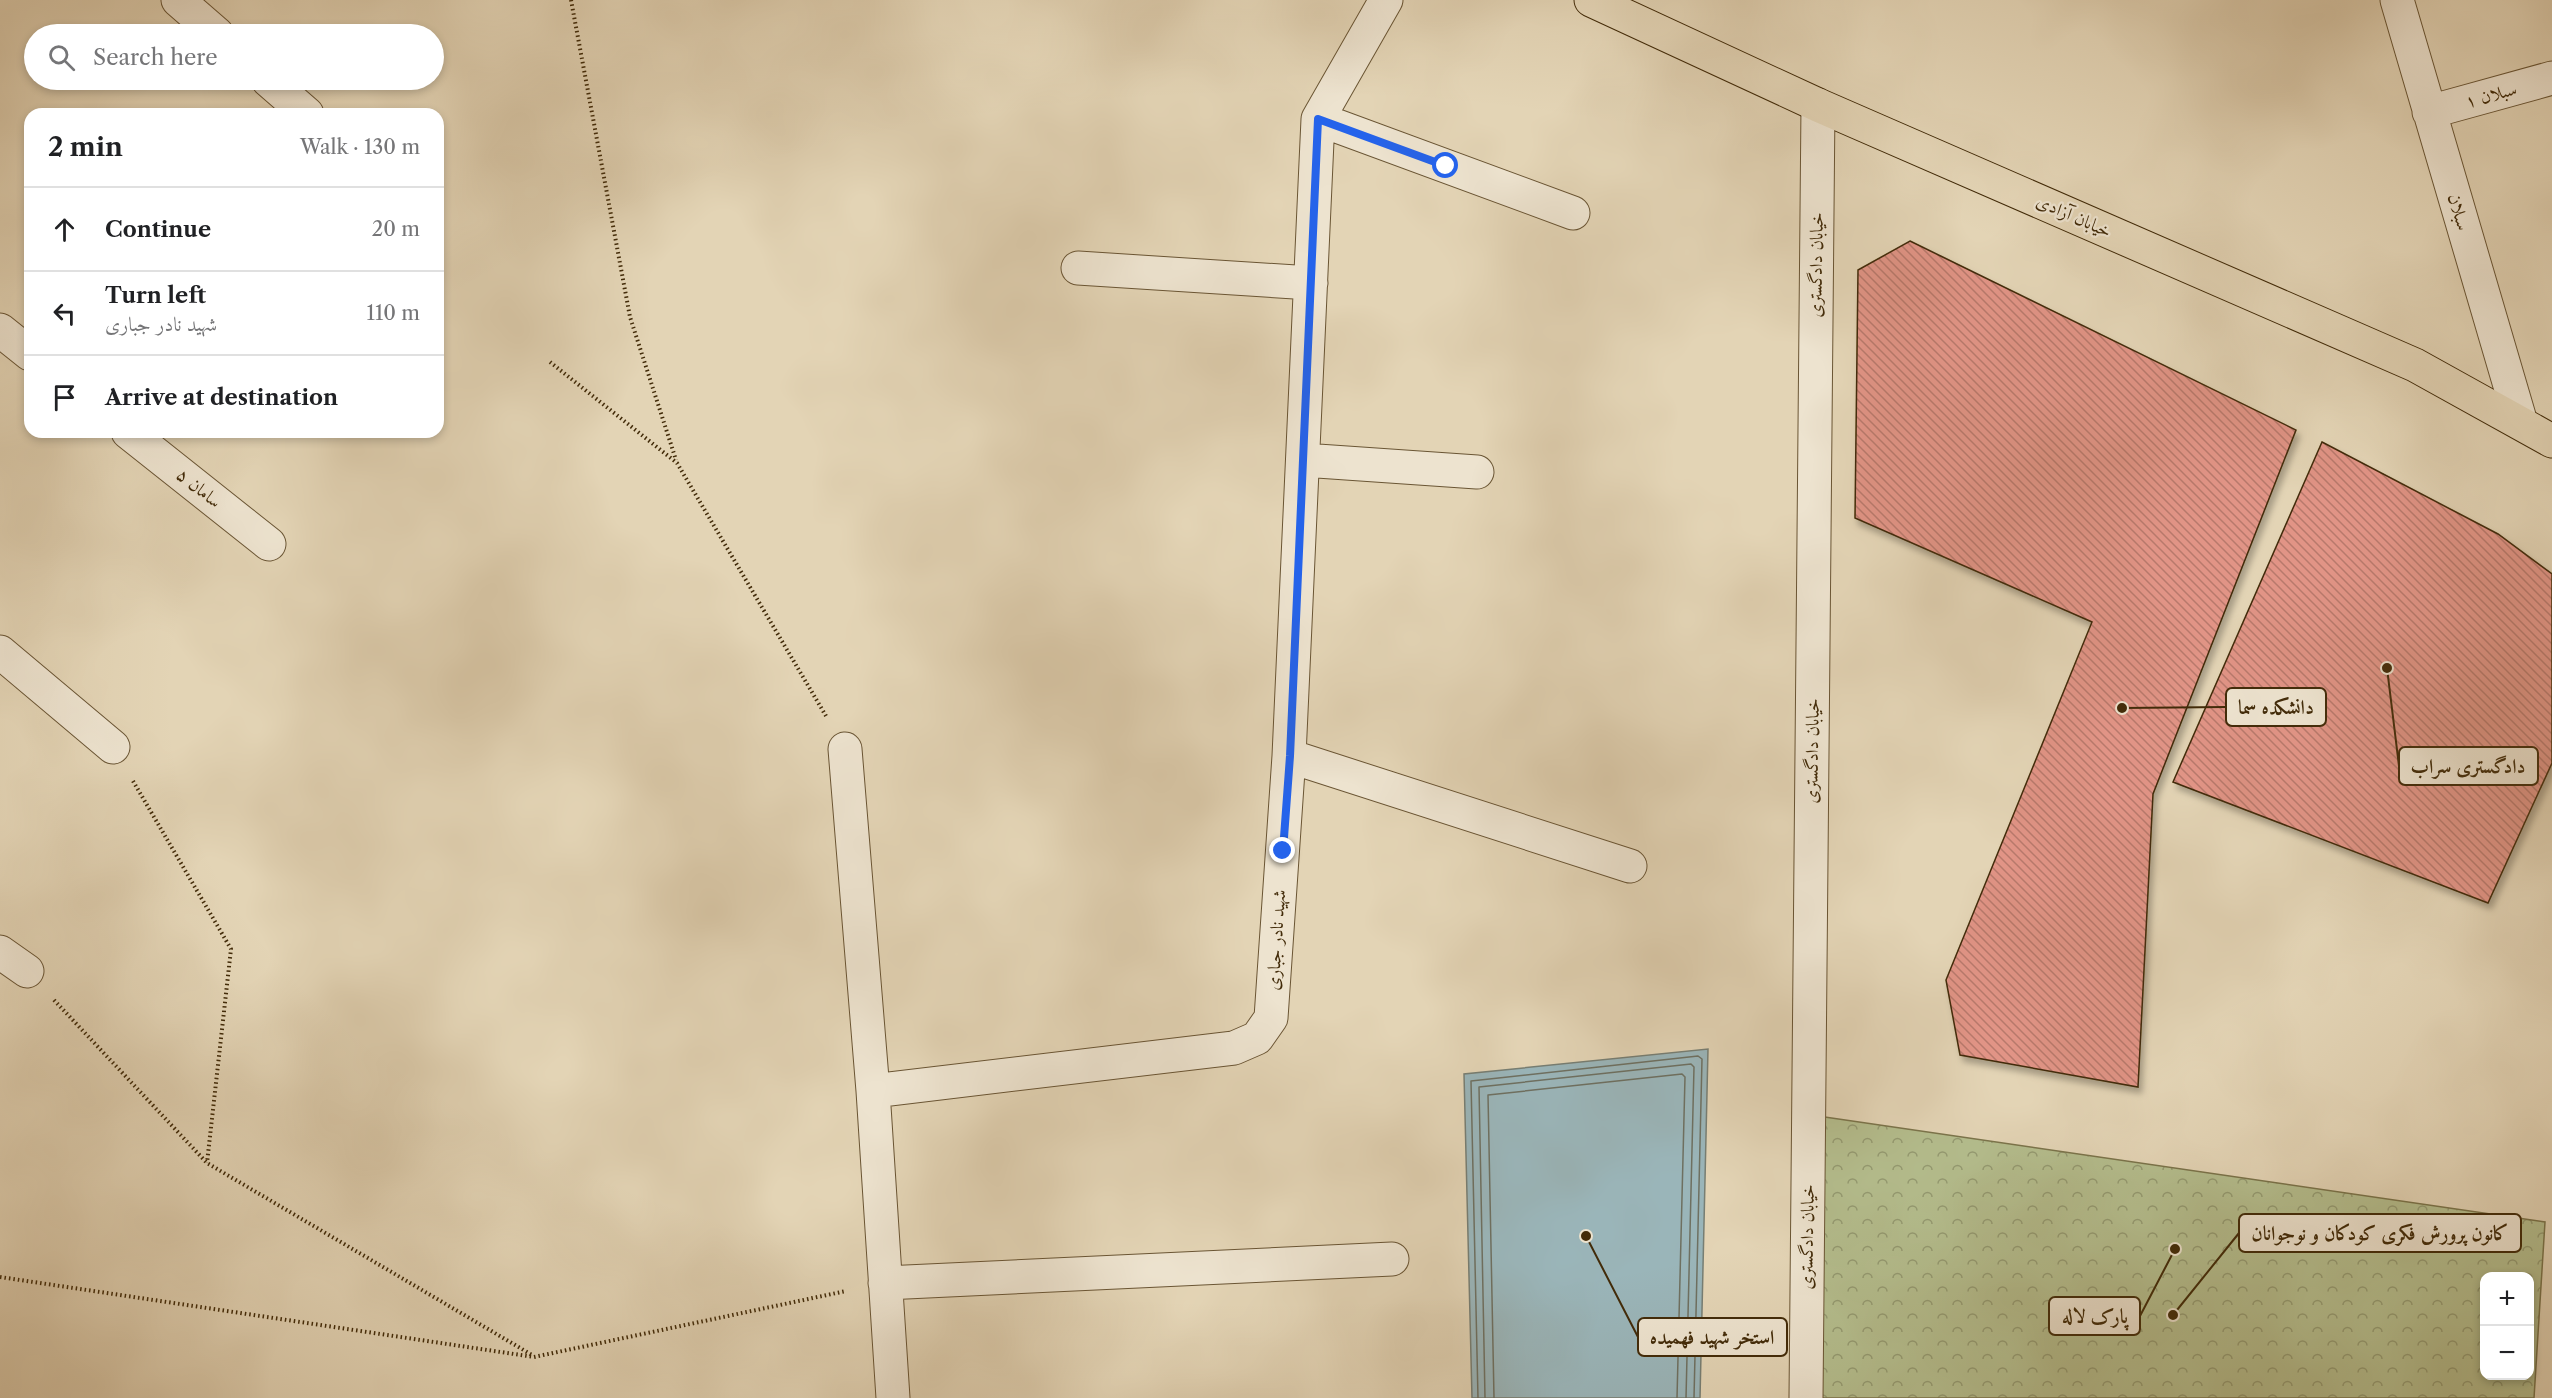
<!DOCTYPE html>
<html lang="en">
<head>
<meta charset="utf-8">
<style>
  body { margin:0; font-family:"Libre Caslon Text",Amiri,serif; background:#f2f2f2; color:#202124 }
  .controls { position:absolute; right:18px; bottom:18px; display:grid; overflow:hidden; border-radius:12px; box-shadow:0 3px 9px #0003 }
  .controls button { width:54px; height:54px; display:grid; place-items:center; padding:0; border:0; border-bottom:2px solid #e0e0e0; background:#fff; color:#202124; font:30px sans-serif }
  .stop { position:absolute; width:18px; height:18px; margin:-14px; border:4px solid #2563eb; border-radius:50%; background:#fff }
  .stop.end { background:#2563eb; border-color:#fff; box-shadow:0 2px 6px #0008 }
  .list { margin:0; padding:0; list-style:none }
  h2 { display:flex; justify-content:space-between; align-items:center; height:78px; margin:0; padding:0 24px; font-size:26px }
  h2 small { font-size:20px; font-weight:400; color:#757577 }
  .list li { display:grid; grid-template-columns:39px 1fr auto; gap:18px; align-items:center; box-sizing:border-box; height:84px; padding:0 24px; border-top:2px solid #e0e0e0 }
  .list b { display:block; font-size:22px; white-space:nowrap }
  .list p { margin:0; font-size:20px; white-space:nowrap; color:#757577 }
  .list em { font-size:20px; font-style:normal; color:#757577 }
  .icon { flex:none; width:33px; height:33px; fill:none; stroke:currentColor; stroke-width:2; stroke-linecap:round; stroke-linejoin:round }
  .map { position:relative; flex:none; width:2552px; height:1398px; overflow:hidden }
  .search { position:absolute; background:#fff; box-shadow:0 3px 9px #0003; left:24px; top:24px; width:420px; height:66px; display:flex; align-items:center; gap:15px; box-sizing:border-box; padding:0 21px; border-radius:33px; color:#757577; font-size:22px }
  .panel { position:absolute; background:#fff; box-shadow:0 3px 9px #0003; left:24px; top:108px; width:420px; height:330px; border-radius:18px }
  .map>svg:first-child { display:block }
</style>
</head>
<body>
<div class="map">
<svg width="2552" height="1398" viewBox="0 0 2552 1398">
  <defs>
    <pattern id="forest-crowns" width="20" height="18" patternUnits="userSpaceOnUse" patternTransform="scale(1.5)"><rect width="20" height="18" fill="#b4bd8d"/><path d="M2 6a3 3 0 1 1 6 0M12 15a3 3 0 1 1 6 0" fill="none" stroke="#949a71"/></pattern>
    <pattern id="building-back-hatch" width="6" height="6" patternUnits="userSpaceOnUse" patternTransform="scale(1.5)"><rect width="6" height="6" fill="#e19486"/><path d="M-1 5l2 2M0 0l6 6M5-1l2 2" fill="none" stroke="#b8796c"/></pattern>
    <filter id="shadow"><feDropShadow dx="3.5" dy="6" stdDeviation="3" flood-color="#0004"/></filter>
  </defs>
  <rect width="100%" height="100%" fill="#e3d4b5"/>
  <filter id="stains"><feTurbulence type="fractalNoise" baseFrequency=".00333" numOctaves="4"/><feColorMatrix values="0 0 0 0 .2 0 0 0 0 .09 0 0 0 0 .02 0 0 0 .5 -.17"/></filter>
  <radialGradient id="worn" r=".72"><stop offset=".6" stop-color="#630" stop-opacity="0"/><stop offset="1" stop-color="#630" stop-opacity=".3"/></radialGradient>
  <path fill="url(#forest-crowns)" stroke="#7b744b" stroke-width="1.5" fill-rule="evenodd" d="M 1811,1115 L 2545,1222 L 2534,1398 L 1802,1398 ZM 2484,1276 L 2530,1276 L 2530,1376 L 2484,1376 Z"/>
  <path fill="#9ab5b9" stroke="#777e73" stroke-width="1.5" d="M 1708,1049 L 1700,1398 L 1472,1398 L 1464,1074 Z"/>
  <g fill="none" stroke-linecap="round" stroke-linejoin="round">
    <path stroke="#6e7061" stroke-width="1.5" d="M 1478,1398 L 1471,1081 L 1698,1056 L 1702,1059 L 1694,1398
      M 1485,1398 L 1479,1087 L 1691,1064 L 1694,1067 L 1686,1398
      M 1494,1398 L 1488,1095 L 1682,1074 L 1685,1077 L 1677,1398"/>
  </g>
  <path fill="url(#building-back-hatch)" stroke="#422b09" stroke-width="1.5" filter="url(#shadow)" d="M 1910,241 L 2296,430 L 2153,794 L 2138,1087 L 1960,1055 L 1946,980 L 2092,622 L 1855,518 L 1858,270 Z
    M 2322,442 L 2498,534 L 2552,574 L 2552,763 L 2488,903 L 2173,782 Z"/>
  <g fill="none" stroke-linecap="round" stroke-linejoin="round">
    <defs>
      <path id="minor" d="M 178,0 L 217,34
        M 2397,0 L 2521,423
        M 268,80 L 307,114
        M 2429,112 L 2552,78
        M 1318,119 L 1573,213
        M 1078,268 L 1311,283
        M 0,330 L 30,354
        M 128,432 L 269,544
        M 1303,460 L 1477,472
        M 0,652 L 113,747
        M 845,749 L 873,1091 L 893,1398
        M 1289,756 L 1630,866
        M 0,952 L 27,971
        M 873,1091 L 1234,1048 L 1257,1038 L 1271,1018 L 1289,756 L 1318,119 L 1386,0
        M 885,1283 L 1392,1259
        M 1806,1398 L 1818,105"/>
      <path id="major" d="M 1591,0 L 1818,105 L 2415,365 L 2552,441"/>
    </defs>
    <use href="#minor" stroke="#6a5534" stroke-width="35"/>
    <use href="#major" stroke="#422b09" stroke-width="35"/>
    <path stroke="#422b09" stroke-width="4" stroke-dasharray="1.5 3" stroke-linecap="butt" d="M 571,0 L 630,317 L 676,460
      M 550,362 L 677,463 L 826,716
      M 133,781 L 231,949 L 207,1163
      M 54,1000 L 207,1163 L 532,1355
      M 0,1277 L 534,1357 L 846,1291"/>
    <use href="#minor" stroke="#ede3cf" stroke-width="33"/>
    <use href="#major" stroke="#e3d4b5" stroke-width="33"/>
  </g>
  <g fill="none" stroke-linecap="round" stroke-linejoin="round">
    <path stroke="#2563eb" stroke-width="8" d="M 1283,851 L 1290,756 L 1318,119 L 1446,166"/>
  </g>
  <g text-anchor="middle" stroke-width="4.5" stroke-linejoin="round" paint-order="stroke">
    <g font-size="18" fill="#422b09" stroke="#ede3cf">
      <text transform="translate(2491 95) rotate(-15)" y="6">سبلان ۱</text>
      <text transform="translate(2459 212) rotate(74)" y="6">سبلان</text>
      <text transform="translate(2074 216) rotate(24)" y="6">خیابان آزادی</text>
      <text transform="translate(1816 265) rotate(-89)" y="6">خیابان دادگستری</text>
      <text transform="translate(199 488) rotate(39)" y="6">سامان ۵</text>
      <text transform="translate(1812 751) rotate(-89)" y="6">خیابان دادگستری</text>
      <text transform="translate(1276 940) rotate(-86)" y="6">شهید نادر جباری</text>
      <text transform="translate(1807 1237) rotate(-89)" y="6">خیابان دادگستری</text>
    </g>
  </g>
  <path fill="none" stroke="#422b09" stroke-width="2" d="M2122 708L2226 707M2387 668L2399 766M2173 1315L2239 1233M2175 1249L2140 1316M1586 1236L1638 1337"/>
  <g fill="#422b09" stroke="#ede3cf" stroke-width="2">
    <circle cx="2122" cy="708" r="6"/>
    <circle cx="2387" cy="668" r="6"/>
    <circle cx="2173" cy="1315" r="6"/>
    <circle cx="2175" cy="1249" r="6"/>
    <circle cx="1586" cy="1236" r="6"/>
  </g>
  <g fill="#ede3cf" stroke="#422b09" stroke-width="2">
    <rect x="2226" y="688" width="100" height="38" rx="6"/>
    <rect x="2399" y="747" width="139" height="38" rx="6"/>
    <rect x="2239" y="1214" width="282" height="38" rx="6"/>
    <rect x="2049" y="1297" width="91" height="38" rx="6"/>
    <rect x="1638" y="1318" width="149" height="38" rx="6"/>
  </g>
  <g font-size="20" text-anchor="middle" font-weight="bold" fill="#422b09">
    <text x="2276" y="714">دانشکده سما</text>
    <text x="2468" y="773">دادگستری سراب</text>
    <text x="2380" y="1240">کانون پرورش فکری کودکان و نوجوانان</text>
    <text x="2095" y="1323">پارک لاله</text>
    <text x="1712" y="1344">استخر شهید فهمیده</text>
  </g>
  <rect width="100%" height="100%" filter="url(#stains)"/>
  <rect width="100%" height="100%" fill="url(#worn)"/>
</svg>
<div class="controls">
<button>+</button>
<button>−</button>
</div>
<div class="stop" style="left:1446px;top:166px"></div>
<div class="stop end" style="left:1283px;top:851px"></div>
<div class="search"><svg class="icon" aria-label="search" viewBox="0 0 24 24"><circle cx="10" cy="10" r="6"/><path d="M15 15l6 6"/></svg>Search here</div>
<section class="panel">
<h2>2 min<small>Walk · 130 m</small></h2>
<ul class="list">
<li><svg class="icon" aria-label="ahead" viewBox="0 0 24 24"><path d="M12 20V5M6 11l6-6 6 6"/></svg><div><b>Continue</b></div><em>20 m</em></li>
<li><svg class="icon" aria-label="left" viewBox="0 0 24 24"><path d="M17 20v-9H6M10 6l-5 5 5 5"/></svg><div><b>Turn left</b><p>شهید نادر جباری</p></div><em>110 m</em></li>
<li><svg class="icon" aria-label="arrive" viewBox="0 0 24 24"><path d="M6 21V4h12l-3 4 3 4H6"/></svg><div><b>Arrive at destination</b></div></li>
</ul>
</section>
</div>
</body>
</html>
